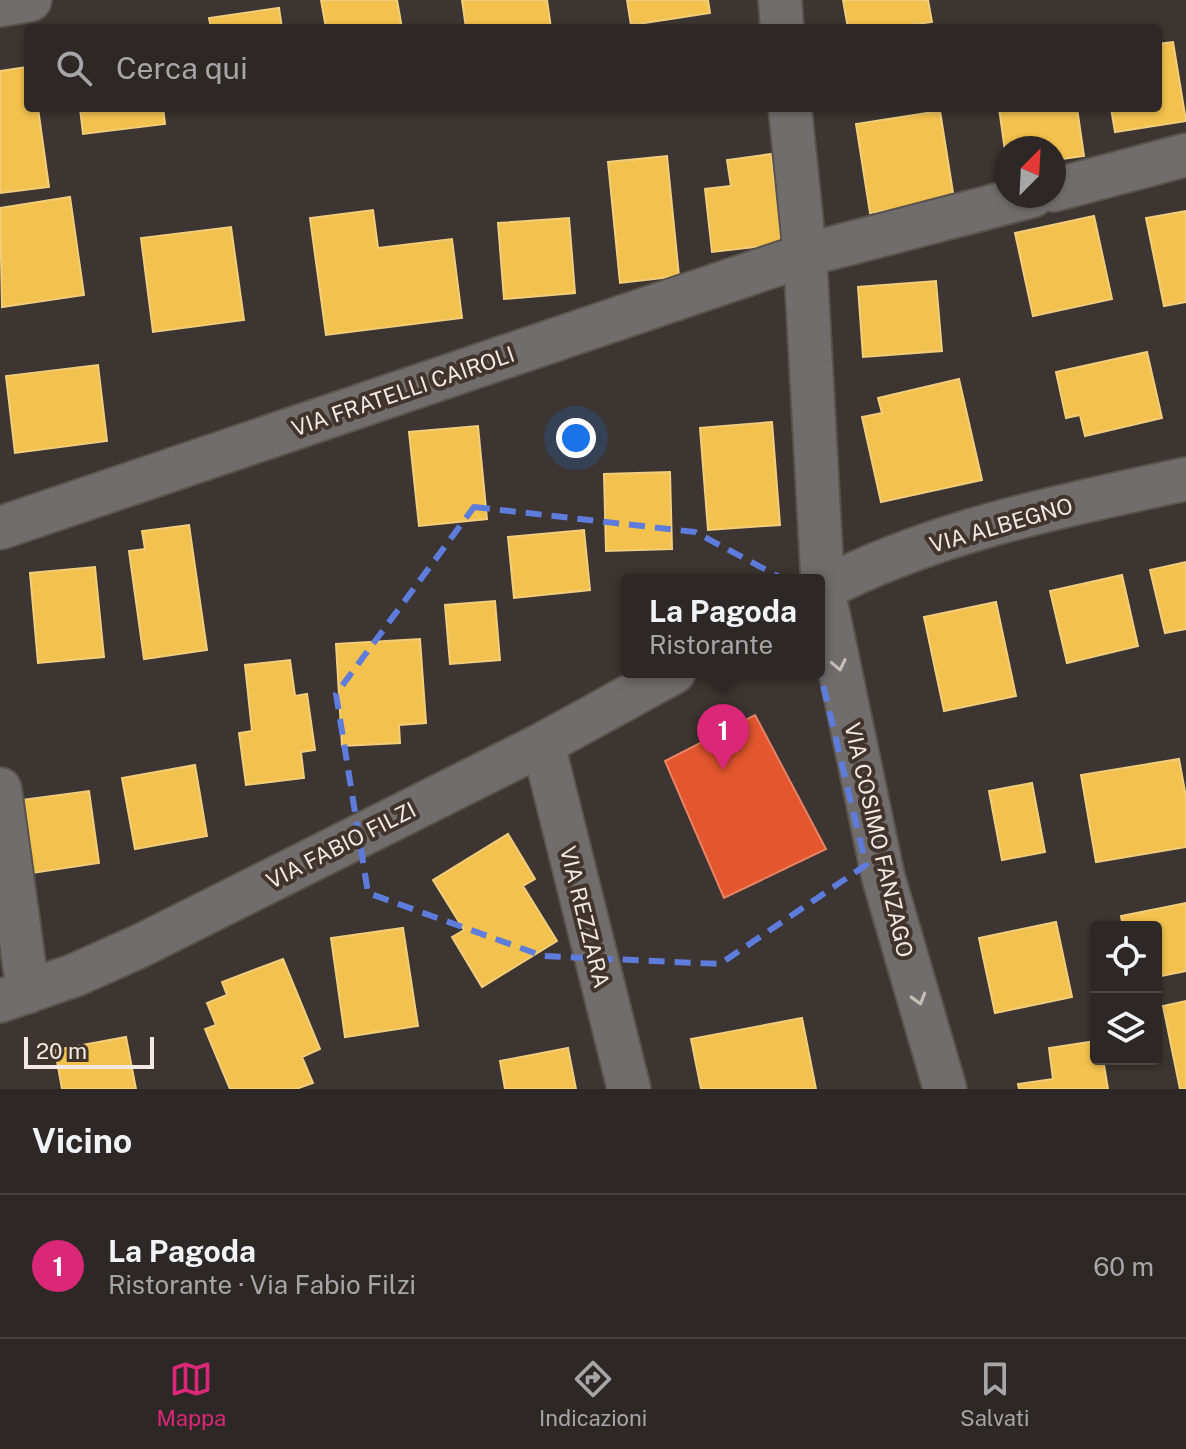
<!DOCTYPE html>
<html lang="it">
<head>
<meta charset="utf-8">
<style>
  body { margin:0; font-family:"Public Sans",sans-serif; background:#393432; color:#f1f3f6 }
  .controls { position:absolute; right:24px; bottom:24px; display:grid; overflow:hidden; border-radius:8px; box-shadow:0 2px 6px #0004 }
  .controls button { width:72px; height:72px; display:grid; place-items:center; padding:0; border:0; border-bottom:2px solid #484442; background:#2d2825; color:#f1f3f6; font:40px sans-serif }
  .compass { position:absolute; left:994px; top:136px; width:72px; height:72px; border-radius:50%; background:#2d2825; box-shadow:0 2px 6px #0004; rotate:24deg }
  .scale { position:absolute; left:24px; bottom:20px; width:130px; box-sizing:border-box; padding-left:8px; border:4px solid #f2e9e4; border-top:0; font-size:22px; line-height:28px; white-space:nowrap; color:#f2e9e4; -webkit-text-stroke:6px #41342c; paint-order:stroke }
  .you { position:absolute; left:576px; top:438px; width:28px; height:28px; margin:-20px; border:6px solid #fff; border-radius:50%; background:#1a73e8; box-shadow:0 0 0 12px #1a73e833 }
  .badge { display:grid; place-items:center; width:52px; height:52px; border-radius:50%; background:#db2777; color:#fff; font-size:26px; font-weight:700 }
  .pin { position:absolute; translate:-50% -66px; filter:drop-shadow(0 2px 4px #0008) }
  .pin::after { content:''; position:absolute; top:42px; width:28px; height:24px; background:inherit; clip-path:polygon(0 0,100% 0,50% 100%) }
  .popup { position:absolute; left:621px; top:574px; width:204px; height:104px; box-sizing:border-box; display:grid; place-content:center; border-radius:8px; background:#2d2825; filter:drop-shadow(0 2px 6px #0005); font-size:26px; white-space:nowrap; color:#a7a6a7 }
  .popup b { font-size:30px; color:#f1f3f6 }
  .popup::after { content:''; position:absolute; left:50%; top:100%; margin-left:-16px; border:16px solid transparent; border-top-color:#2d2825 }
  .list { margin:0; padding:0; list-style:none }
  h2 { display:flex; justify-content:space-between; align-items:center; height:104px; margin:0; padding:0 32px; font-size:34px }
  h2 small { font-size:26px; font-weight:400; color:#a7a6a7 }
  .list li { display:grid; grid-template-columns:52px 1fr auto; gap:24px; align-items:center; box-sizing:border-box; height:144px; padding:0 32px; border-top:2px solid #484442 }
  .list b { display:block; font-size:30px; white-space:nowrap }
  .list p { margin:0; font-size:26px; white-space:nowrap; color:#a7a6a7 }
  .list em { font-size:26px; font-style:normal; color:#a7a6a7 }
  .icon { flex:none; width:44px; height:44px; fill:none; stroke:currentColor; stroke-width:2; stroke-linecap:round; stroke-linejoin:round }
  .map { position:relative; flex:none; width:1186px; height:1089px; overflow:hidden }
  .search { position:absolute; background:#2d2825; box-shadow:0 2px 6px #0004; left:24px; right:24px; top:24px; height:88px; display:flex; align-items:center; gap:20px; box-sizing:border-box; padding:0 28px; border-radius:8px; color:#a7a6a7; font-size:30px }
  .sheet { height:248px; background:#2d2825 }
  nav { display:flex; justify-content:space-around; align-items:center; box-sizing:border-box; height:112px; border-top:2px solid #484442; background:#2d2825; font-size:22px; color:#a7a6a7 }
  nav a { display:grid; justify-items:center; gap:4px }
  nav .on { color:#db2777 }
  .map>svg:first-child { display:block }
</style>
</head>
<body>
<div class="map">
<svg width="1186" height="1089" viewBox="0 0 1186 1089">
  <rect width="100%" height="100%" fill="#3c3531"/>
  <path fill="#f2c14e" stroke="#f2cd7b" stroke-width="2" d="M 321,0 L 397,0 L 402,28 L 326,28 Z
    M 462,0 L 547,0 L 551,28 L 466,28 Z
    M 627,0 L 708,0 L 710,13 L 631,25 Z
    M 843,0 L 928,0 L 932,22 L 890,28 L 848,28 Z
    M 279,8 L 282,28 L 211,28 L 209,18 Z
    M 1173,42 L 1186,121 L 1115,132 L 1111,108 L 1158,108 L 1158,44 Z
    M 28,67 L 28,108 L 38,108 L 49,187 L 0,193 L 0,71 Z
    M 80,108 L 163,108 L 165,124 L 83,134 Z
    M 999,108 L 1077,108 L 1084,156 L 1054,160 L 1054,148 L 1006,148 L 1006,158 Z
    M 940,111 L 954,199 L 870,213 L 856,124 Z
    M 771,154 L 782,244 L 712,252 L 705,189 L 731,186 L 727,160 Z
    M 667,156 L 679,276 L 620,283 L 608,162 Z
    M 70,197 L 84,295 L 2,307 L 0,208 Z
    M 373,210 L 378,248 L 452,239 L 462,318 L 326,335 L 310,218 Z
    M 1186,211 L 1186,302 L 1164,306 L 1146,218 Z
    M 1094,216 L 1112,299 L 1033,316 L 1015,233 Z
    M 569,218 L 575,293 L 504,299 L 498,223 Z
    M 231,227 L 244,320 L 153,332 L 141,238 Z
    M 936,281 L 942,351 L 863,357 L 858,287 Z
    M 1147,352 L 1162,418 L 1085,436 L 1080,415 L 1066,418 L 1056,372 Z
    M 98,365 L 107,441 L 15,453 L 6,376 Z
    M 959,379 L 982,480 L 881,502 L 862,417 L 882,413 L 878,398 Z
    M 772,422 L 780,525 L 708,530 L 700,428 Z
    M 478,426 L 487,519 L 419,526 L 409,432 Z
    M 670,472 L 672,549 L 606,551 L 604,474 Z
    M 189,525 L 207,650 L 144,659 L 129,551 L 145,549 L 142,531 Z
    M 584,530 L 590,590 L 514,598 L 508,537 Z
    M 1186,562 L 1186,629 L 1165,633 L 1150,570 Z
    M 95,567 L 104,657 L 38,663 L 30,573 Z
    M 1122,575 L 1138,646 L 1067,663 L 1050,591 Z
    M 495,601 L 500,660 L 450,664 L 445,605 Z
    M 996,602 L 1016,696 L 944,711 L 924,617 Z
    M 420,639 L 426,723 L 399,725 L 400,743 L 342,746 L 336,644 Z
    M 290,660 L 295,696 L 307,694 L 315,750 L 301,752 L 304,778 L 246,785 L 239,733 L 252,731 L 245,665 Z
    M 1179,759 L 1186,797 L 1186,847 L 1096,862 L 1081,775 Z
    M 195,765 L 207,836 L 135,849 L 122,778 Z
    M 1032,783 L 1045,852 L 1002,860 L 989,791 Z
    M 89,791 L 99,863 L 31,873 L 21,800 Z
    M 508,834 L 535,879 L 523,886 L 557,941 L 482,987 L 452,937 L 464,930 L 433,880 Z
    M 1186,903 L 1186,971 L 1156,977 L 1156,927 L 1123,927 L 1121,916 Z
    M 1056,922 L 1072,997 L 995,1013 L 979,938 Z
    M 403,928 L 418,1026 L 345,1037 L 331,938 Z
    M 283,959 L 320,1049 L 302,1057 L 313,1083 L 296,1089 L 230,1089 L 205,1029 L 216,1025 L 207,1003 L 227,995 L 222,982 Z
    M 1186,1001 L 1186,1089 L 1180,1089 L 1163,1006 Z
    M 802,1018 L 816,1089 L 701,1089 L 691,1039 Z
    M 126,1037 L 136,1089 L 62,1089 L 55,1050 Z
    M 1096,1041 L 1096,1059 L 1103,1059 L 1108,1089 L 1019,1089 L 1018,1084 L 1053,1079 L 1049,1048 Z
    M 568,1048 L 576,1089 L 505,1089 L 500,1061 Z"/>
  <path fill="#e4572e" stroke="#e88365" stroke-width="2" d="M 755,715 L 826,849 L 724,898 L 665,761 Z"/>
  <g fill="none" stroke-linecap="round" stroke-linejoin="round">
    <defs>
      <path id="minor" d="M 780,0 L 782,28
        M 0,5 L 30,0
        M 790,108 L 805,255 L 823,589 L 883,876 L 945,1089
        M 1054,190 L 1186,155
        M 0,528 L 805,255 L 1032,196
        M 819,591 C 933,531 1061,506 1186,479
        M 543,744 L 629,1089
        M 0,789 L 28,992
        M 0,1001 L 75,975 L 140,946 L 543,744 L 674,672"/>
    </defs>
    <use href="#minor" stroke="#58534e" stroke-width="46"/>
    <use href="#minor" stroke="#716d6c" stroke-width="42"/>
  </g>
  <defs><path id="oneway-chevron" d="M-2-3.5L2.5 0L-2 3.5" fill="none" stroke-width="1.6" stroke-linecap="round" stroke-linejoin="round" transform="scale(2)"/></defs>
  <g stroke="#c5beba">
    <use href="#oneway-chevron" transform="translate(839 665) rotate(78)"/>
    <use href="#oneway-chevron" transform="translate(919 999) rotate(74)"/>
  </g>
  <path fill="none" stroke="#5d7cdc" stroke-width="6" stroke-dasharray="16 10" stroke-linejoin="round" d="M 474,507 L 695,532 L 800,588 L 866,865 L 720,964 L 543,956 L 368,893 L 336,694 Z"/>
  <g text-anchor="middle" stroke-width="8" stroke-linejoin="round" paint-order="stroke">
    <g font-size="22" fill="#f2e9e4" stroke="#41342c">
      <text transform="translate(403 391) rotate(-19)" y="8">VIA FRATELLI CAIROLI</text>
      <text transform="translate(1001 525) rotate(-16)" y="8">VIA ALBEGNO</text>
      <text transform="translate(879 840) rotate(77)" y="8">VIA COSIMO FANZAGO</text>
      <text transform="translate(341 845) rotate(-27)" y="8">VIA FABIO FILZI</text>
      <text transform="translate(585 917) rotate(76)" y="8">VIA REZZARA</text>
    </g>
  </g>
</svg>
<div class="controls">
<button><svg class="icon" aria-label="locate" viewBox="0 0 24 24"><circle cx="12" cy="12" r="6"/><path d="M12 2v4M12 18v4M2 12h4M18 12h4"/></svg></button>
<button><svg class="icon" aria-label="layers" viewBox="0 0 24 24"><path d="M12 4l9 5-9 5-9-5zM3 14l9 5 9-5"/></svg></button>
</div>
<svg class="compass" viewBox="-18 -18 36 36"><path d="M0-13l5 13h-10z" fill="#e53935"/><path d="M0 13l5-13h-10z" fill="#a7a6a7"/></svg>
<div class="scale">20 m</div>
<div class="you"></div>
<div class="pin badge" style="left:723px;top:770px">1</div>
<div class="popup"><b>La Pagoda</b>Ristorante</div>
<div class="search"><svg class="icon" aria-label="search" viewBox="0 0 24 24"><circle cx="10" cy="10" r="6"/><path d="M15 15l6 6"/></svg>Cerca qui</div>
</div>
<section class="sheet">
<h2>Vicino<small></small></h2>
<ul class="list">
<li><span class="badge">1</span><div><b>La Pagoda</b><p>Ristorante · Via Fabio Filzi</p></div><em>60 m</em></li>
</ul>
</section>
<nav>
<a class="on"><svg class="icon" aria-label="map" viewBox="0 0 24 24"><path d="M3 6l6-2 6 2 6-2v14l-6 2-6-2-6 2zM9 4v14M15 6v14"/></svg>Mappa</a>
<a><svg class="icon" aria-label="directions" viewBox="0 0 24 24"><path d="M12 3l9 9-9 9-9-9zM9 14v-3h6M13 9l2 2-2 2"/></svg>Indicazioni</a>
<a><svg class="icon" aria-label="saved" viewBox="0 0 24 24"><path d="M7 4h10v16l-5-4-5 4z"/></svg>Salvati</a>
</nav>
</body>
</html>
